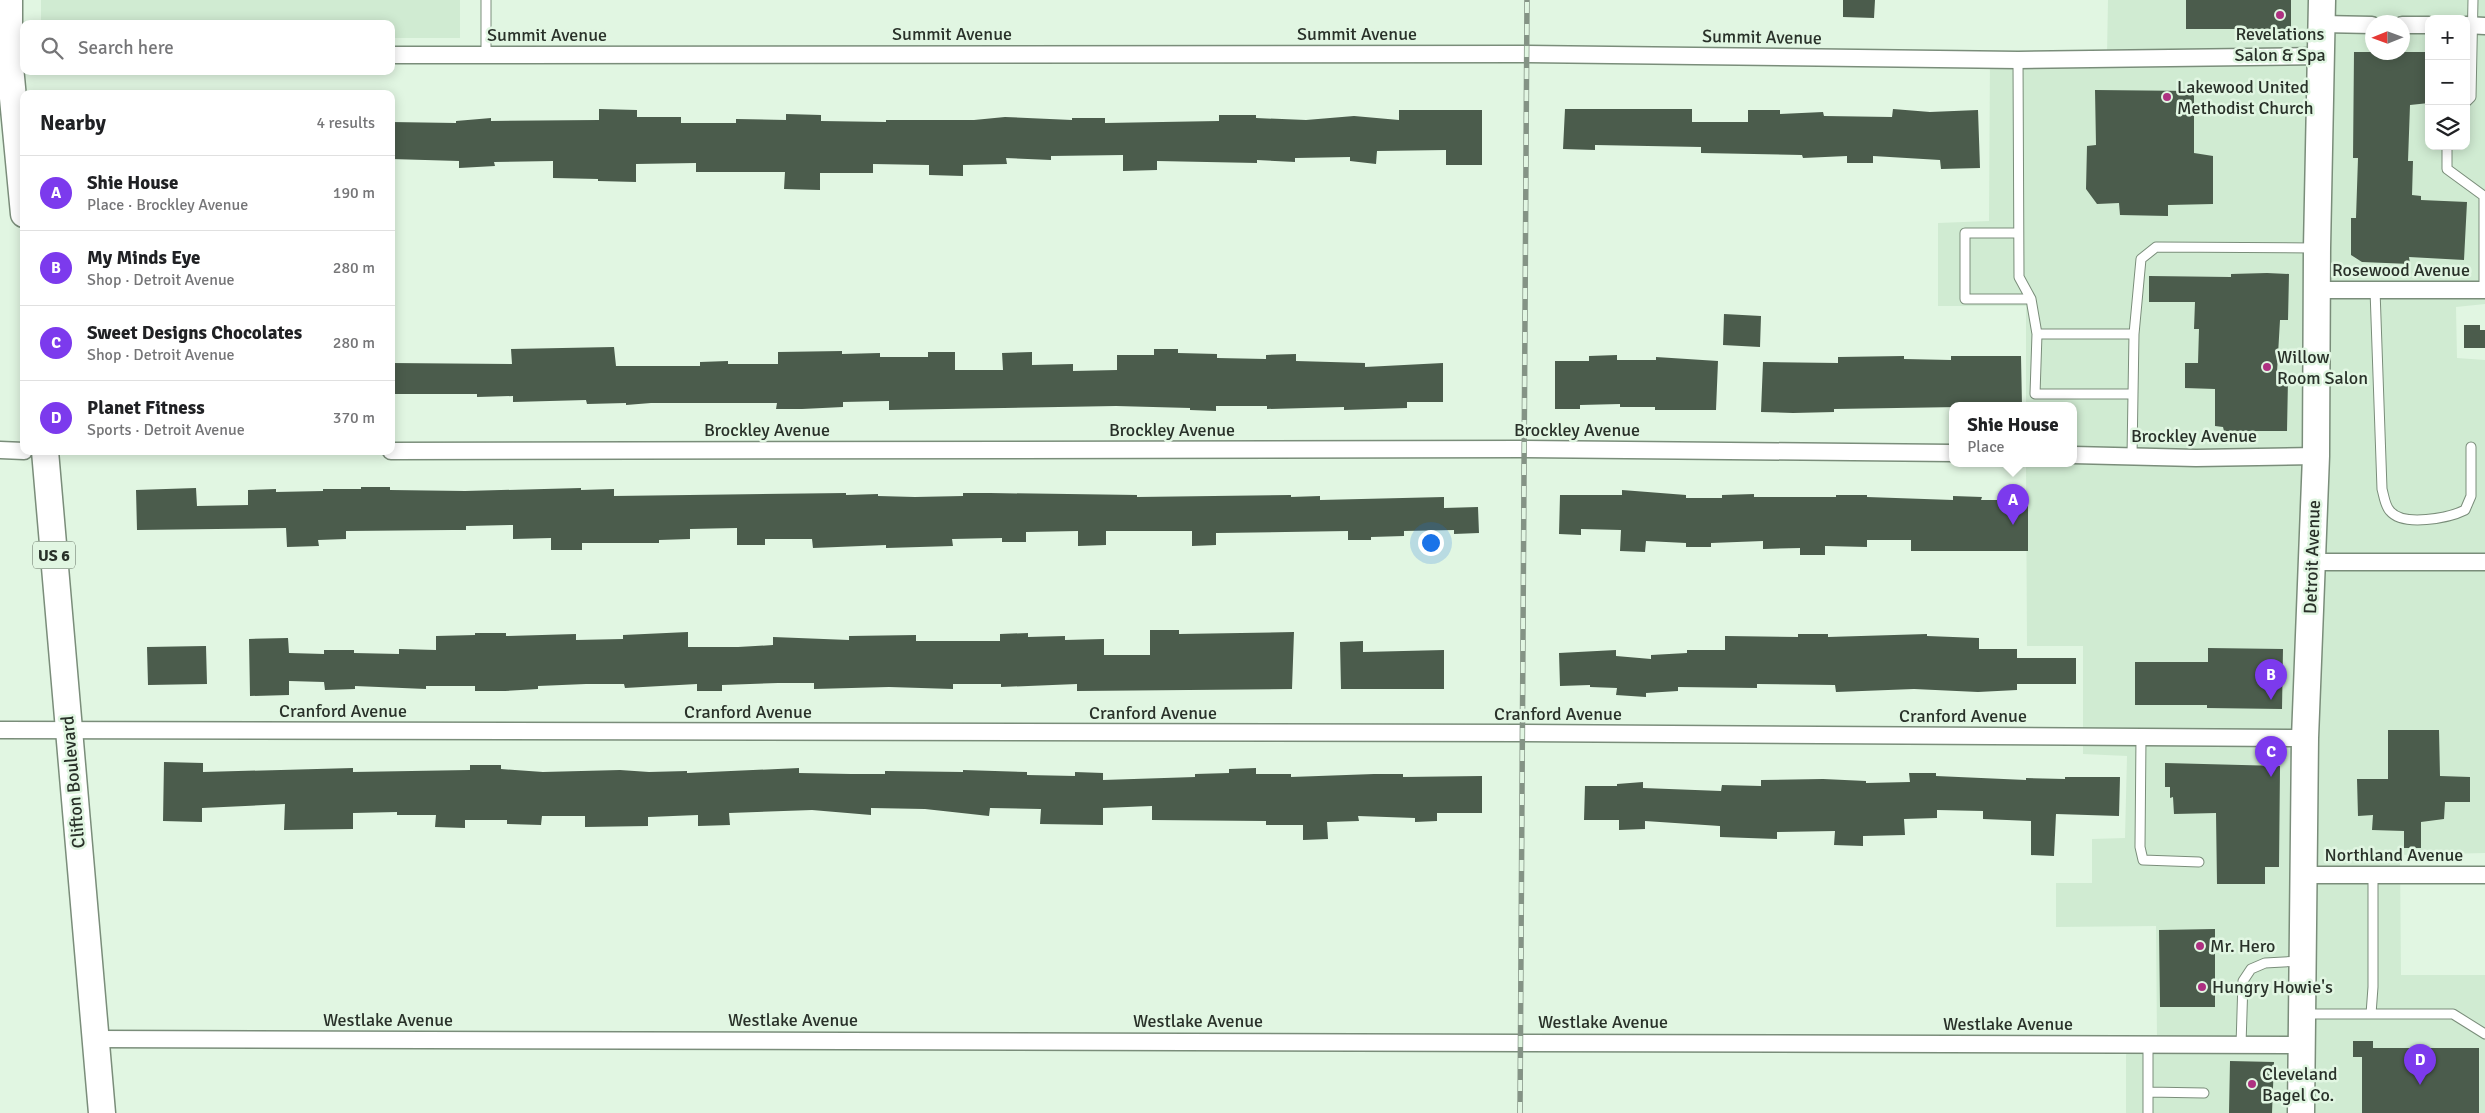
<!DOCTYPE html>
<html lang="en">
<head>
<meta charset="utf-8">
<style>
  body { margin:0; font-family:Signika,sans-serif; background:#f6f6f6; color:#202124 }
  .controls { position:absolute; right:15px; top:15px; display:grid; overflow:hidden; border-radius:10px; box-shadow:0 2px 12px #0003 }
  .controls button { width:45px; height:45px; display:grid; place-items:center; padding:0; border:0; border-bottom:1px solid #e0e0e0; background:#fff; color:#202124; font:25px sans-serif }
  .compass { position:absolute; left:2365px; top:15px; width:45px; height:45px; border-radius:50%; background:#fff; box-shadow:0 2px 12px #0003; rotate:269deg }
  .you { position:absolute; left:1430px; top:542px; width:18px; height:18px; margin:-12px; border:4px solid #fff; border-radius:50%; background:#1a73e8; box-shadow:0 0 0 8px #1a73e833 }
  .badge { display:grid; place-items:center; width:32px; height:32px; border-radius:50%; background:#7c3aed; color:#fff; font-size:16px; font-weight:700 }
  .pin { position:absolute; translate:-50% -41px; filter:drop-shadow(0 1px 2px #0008) }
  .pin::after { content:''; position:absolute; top:26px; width:18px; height:15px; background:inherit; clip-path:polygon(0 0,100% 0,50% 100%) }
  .popup { position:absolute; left:1949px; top:402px; width:128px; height:65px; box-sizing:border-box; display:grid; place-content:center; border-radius:10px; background:#fff; filter:drop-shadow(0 1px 4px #0005); font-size:16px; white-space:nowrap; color:#757577 }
  .popup b { font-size:19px; color:#202124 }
  .popup::after { content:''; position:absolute; left:50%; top:100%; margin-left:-10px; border:10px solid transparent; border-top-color:#fff }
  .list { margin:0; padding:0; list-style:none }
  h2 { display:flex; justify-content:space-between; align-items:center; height:65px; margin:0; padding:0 20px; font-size:21px }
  h2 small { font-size:16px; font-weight:400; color:#757577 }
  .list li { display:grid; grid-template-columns:32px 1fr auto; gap:15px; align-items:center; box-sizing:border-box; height:75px; padding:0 20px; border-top:1px solid #e0e0e0 }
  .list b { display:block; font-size:19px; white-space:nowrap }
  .list p { margin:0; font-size:16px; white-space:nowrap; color:#757577 }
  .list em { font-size:16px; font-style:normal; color:#757577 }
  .icon { flex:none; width:28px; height:28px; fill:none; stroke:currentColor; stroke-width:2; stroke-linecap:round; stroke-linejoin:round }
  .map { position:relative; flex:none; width:2485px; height:1113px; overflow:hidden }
  .search { position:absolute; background:#fff; box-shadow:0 2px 12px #0003; left:20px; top:20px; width:375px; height:55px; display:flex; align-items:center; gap:12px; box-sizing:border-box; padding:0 18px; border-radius:10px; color:#757577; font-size:19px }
  .panel { position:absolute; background:#fff; box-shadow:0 2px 12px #0003; left:20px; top:90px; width:375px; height:365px; border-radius:10px }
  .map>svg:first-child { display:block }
</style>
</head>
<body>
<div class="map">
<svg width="2485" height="1113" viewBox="0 0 2485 1113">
  <rect width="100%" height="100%" fill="#e1f6e2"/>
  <path fill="#d0ebd2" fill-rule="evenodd" d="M 41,0 L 460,0 L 460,38 L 391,38 L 391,24 L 41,24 Z
    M 2108,0 L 2485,0 L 2485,304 L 2456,307 L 2457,358 L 2485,360 L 2485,853 L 2400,855 L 2401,975 L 2485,975 L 2485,1113 L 2126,1113 L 2126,1041 L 2157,1041 L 2156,926 L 2056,927 L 2056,883 L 2092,883 L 2092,839 L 2125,838 L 2127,756 L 2083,754 L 2083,646 L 2027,646 L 2026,464 L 2073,464 L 2073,406 L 2026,406 L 2026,306 L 1938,306 L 1938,223 L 1989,221 L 1990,54 L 2107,54 ZM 2429,19 L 2466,19 L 2466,146 L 2429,146 ZM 2372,22 L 2402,22 L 2402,52 L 2372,52 Z"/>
  <path fill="#4b5c4c" d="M 1843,0 L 1875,0 L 1874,18 L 1843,17 Z
    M 2186,0 L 2291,0 L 2291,29 L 2186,29 Z
    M 2354,52 L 2429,52 L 2429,103 L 2410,105 L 2408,161 L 2413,161 L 2412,195 L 2421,196 L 2421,200 L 2467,202 L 2464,260 L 2409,257 L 2410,264 L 2362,262 L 2351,255 L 2351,218 L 2356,218 L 2358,158 L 2353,158 Z
    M 2095,90 L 2194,91 L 2194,153 L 2213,156 L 2213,204 L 2168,205 L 2168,216 L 2120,215 L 2119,203 L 2097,204 L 2086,189 L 2087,146 L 2096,145 Z
    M 599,109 L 637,110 L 637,117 L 681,117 L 681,123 L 736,123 L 736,119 L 786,120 L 786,114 L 821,115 L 821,121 L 886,122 L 886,120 L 974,120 L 1005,117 L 1072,120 L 1072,118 L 1105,118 L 1105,123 L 1219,121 L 1219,115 L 1256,115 L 1256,118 L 1306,120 L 1354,116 L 1399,120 L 1399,110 L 1482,110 L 1482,165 L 1446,165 L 1446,150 L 1377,151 L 1376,164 L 1350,161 L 1350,157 L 1295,158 L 1295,162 L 1257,160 L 1257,163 L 1157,161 L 1157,170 L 1123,171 L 1123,155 L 1051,156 L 1051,160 L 1006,158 L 1007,164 L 963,165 L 963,176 L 929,175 L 929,165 L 873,164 L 873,173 L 820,173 L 820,190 L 784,189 L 785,172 L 696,172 L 696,163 L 636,164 L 636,182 L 598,181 L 598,179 L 553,178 L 553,161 L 494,162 L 495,166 L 459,168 L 459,161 L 391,159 L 391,122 L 456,123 L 456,121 L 491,118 L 491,121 L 599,120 Z
    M 1565,109 L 1692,109 L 1692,122 L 1748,122 L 1748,110 L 1780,110 L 1780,114 L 1823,112 L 1824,116 L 1892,117 L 1893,109 L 1930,112 L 1978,110 L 1980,168 L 1941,169 L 1940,160 L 1873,156 L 1873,163 L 1847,163 L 1847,156 L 1803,158 L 1802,155 L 1701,153 L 1701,147 L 1595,145 L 1595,150 L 1563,149 Z
    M 2267,273 L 2289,274 L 2288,320 L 2280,320 L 2277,372 L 2284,372 L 2285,379 L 2288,379 L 2287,431 L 2224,431 L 2223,427 L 2215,426 L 2215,389 L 2185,388 L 2185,363 L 2198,363 L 2199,329 L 2194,329 L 2195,302 L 2149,302 L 2149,276 L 2231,277 L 2231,274 Z
    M 1724,314 L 1761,316 L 1760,347 L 1723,345 Z
    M 2464,325 L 2480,325 L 2480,330 L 2485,330 L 2485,348 L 2464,348 Z
    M 614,347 L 616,366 L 700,366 L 700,362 L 728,361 L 728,364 L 778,364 L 778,352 L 842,351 L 842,354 L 880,353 L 880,357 L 928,357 L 928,352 L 955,352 L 955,370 L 1003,370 L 1002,353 L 1032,352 L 1032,365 L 1073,364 L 1073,371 L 1117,370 L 1117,355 L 1154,355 L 1154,349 L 1178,349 L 1178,353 L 1217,354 L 1217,358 L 1266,359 L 1266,355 L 1296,354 L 1296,361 L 1365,363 L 1365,367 L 1443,363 L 1443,402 L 1407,402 L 1407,408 L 1344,410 L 1344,407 L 1267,409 L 1267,406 L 1216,406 L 1216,411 L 1190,410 L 1190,408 L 1116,406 L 889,410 L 889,401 L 843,402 L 843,407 L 802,409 L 776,409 L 777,403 L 651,403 L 626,405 L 626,403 L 587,404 L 586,400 L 513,402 L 513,396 L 477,397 L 477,394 L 391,394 L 391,363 L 512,364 L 511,349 Z
    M 1617,355 L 1617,360 L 1656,360 L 1656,357 L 1718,361 L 1716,410 L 1655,410 L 1655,407 L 1620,407 L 1620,404 L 1580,405 L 1580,409 L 1555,409 L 1555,361 L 1589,361 L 1589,356 Z
    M 1904,356 L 1904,359 L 1951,360 L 1951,356 L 2021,356 L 2022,406 L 1834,409 L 1834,412 L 1793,413 L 1761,412 L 1763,362 L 1838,363 L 1838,357 Z
    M 361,487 L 390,487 L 390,490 L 465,491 L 581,488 L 581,490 L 614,489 L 614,496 L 846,493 L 846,495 L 878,494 L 878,496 L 915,497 L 963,496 L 963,493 L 990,493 L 1137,495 L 1137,497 L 1291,495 L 1291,497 L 1320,496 L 1320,500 L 1444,497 L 1444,508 L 1478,507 L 1479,533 L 1454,534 L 1454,530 L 1404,531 L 1404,536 L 1371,537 L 1371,540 L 1348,540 L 1348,531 L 1216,533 L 1216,545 L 1192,546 L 1192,531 L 1106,531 L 1106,545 L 1078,546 L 1078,531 L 1026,532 L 1026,542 L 1002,542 L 1002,538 L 952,539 L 953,546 L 886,548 L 886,545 L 813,548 L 812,539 L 765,539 L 765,545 L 737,545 L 737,528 L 690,529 L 690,539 L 659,540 L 659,543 L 582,543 L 582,550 L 551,550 L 551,538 L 513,539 L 513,525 L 466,526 L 466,530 L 452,530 L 346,531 L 346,539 L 318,540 L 319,546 L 287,547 L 286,528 L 137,530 L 136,490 L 196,488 L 197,506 L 248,505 L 248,490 L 276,489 L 276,492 L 323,491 L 323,489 L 361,489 Z
    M 1622,490 L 1686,495 L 1686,498 L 1722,498 L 1722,495 L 1754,494 L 1754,497 L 1836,497 L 1836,495 L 1867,495 L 1867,497 L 1953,500 L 1953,496 L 1982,497 L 1981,500 L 2028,500 L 2028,551 L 1911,551 L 1911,540 L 1867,540 L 1867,547 L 1825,546 L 1825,555 L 1800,555 L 1800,548 L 1763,549 L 1763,541 L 1711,543 L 1711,547 L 1686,547 L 1686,543 L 1646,541 L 1645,552 L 1620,551 L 1621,530 L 1581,529 L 1581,535 L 1559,534 L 1560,495 L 1622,495 Z
    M 1150,630 L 1179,630 L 1179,634 L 1294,632 L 1292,689 L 1077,691 L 1077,684 L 1001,687 L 1001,684 L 953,684 L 953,689 L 889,687 L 814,689 L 814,683 L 778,683 L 722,685 L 722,691 L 697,691 L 697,684 L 625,688 L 624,684 L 586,684 L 538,686 L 538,689 L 505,691 L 475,691 L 475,686 L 426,686 L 426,689 L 355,686 L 355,689 L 325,690 L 324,682 L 289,681 L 289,695 L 250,696 L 249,639 L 288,638 L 289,653 L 324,654 L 324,650 L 354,650 L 354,653 L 399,654 L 399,649 L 436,650 L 436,636 L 475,635 L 475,633 L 506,633 L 506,636 L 576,634 L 576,640 L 623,639 L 623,635 L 688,632 L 688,647 L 738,647 L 773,645 L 773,637 L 849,640 L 849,636 L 916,635 L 916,641 L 1000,641 L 1000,634 L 1028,633 L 1028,637 L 1065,636 L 1065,640 L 1104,639 L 1104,655 L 1150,655 Z
    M 1798,634 L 1828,634 L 1828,637 L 1927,634 L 1927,636 L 1979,638 L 1979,649 L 2017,649 L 2017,658 L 2076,658 L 2076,684 L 2017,684 L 2017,690 L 1978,692 L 1914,689 L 1836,692 L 1835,685 L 1757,684 L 1757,688 L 1678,687 L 1678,691 L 1646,693 L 1646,697 L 1616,695 L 1617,688 L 1590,687 L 1590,685 L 1560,686 L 1559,653 L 1616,650 L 1616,656 L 1651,659 L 1651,655 L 1687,653 L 1687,650 L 1725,650 L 1725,636 L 1798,637 Z
    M 1363,641 L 1363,652 L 1444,650 L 1444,689 L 1341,689 L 1340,642 Z
    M 206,646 L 207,684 L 148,685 L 147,647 Z
    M 2208,648 L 2283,649 L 2282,709 L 2207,708 L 2207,705 L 2135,705 L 2135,662 L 2208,662 Z
    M 2388,730 L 2439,730 L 2440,776 L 2470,777 L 2470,802 L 2445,802 L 2444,819 L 2421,822 L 2421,848 L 2404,848 L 2404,831 L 2372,830 L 2373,815 L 2358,816 L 2357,779 L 2388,779 Z
    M 164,762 L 203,763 L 203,772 L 353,768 L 353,772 L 470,770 L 470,765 L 501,765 L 501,769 L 543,772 L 620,770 L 649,772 L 687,771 L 687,773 L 799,768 L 799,773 L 851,774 L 885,774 L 885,771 L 963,772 L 963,770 L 1027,772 L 1027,775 L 1075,776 L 1075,772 L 1103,773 L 1103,780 L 1195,777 L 1195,774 L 1229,773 L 1229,769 L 1256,768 L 1256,774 L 1291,774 L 1291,777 L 1374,774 L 1403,774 L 1403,777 L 1482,776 L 1482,813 L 1437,813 L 1437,821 L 1415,822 L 1415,818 L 1358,816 L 1359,821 L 1327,822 L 1328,839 L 1303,840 L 1303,825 L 1266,825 L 1266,821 L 1152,820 L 1152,806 L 1103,808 L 1103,825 L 1040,824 L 1041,809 L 990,808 L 989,816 L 925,809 L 871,808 L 871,815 L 812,810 L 729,813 L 730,825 L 698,826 L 698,815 L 648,817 L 648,826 L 585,827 L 585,816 L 542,816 L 541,825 L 507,824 L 507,820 L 465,820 L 465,828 L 435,827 L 436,815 L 397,815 L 397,812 L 353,813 L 353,829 L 284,830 L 285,804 L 202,808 L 202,822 L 163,821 Z
    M 2165,763 L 2280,766 L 2279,867 L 2265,867 L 2265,884 L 2217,884 L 2216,813 L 2174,814 L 2173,797 L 2170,798 L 2170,787 L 2165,787 Z
    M 1909,773 L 1936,773 L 1936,776 L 2026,780 L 2026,778 L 2065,779 L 2065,777 L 2120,777 L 2119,816 L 2056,814 L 2054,856 L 2031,855 L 2031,821 L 1983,819 L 1983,811 L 1937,810 L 1937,818 L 1904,819 L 1905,835 L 1863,836 L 1863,846 L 1834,845 L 1835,831 L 1777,832 L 1777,839 L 1720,837 L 1720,826 L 1645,821 L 1645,829 L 1619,830 L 1619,820 L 1584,820 L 1585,786 L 1617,786 L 1617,784 L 1643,782 L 1643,788 L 1721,791 L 1722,785 L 1761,786 L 1761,780 L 1823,779 L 1866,781 L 1866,783 L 1910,782 Z
    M 2215,929 L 2215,1007 L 2160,1007 L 2159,930 Z
    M 2353,1041 L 2373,1041 L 2373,1048 L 2479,1048 L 2479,1113 L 2362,1113 L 2362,1057 L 2353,1057 Z
    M 2230,1061 L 2274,1062 L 2272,1113 L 2229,1113 Z"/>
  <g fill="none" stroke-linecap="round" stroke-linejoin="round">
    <defs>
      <path id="lane" d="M 486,0 L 486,55
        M 2018,60 L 2019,277 L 2031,299 L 2037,334 L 2134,334
        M 2466,102 L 2471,97 L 2473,0
        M 2447,146 L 2447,169 L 2484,196 L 2484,290
        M 2018,233 L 1965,233 L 1965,299 L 2031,299
        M 2375,290 L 2382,489 C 2384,496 2385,506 2390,511 C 2403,527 2449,518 2465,510 L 2471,496 L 2471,447
        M 2037,334 L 2035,394 L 2133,394 L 2134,334 L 2141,259 L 2156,247 L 2314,248
        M 2132,456 L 2133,394
        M 2141,737 L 2140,847 L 2143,860 L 2199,862
        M 2304,1014 L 2371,1014 L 2373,987 L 2373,875
        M 2371,1014 L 2453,1014 L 2485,1034
        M 2241,1045 L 2243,981 L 2251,969 L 2265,963 L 2301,961
        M 2148,1092 L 2204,1093
        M 2148,1113 L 2148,1044"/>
      <path id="street" d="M 2322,24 L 2372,25
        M 2402,25 L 2429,25
        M 2466,25 L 2485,26
        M 391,55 L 1527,54 L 2018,60 L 2322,56
        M 2316,290 L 2485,290
        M 0,450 L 24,451
        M 391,451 L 1524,449 L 1953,453
        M 2073,455 L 2196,458 L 2316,456
        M 2312,562 L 2485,562
        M 0,730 L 1522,733 L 2305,738
        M 2304,875 L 2485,875
        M 94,1039 L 2301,1045"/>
      <path id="primary" d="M 9,0 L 9,56 L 24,214
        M 45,451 L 102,1113
        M 2301,1113 L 2305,738 L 2316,456 L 2317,248 L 2322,0"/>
    </defs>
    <use href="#lane" stroke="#7a8d7a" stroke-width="11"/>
    <use href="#street" stroke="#7a8d7a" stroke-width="19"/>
    <use href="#primary" stroke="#7a8d7a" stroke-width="29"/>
    <use href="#lane" stroke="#fff" stroke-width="9"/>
    <use href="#street" stroke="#fff" stroke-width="16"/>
    <use href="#primary" stroke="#fff" stroke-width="26"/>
    <defs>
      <path id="rail" d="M 1520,1113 L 1527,0"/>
    </defs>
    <use href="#rail" stroke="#849385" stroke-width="5.5"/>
    <use href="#rail" stroke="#e1f6e2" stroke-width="4" stroke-dasharray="11" stroke-linecap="butt"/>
  </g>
  <g fill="#ae3181" stroke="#e1f6e2" stroke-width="2">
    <circle cx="2280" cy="15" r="5"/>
    <circle cx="2167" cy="97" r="5"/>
    <circle cx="2267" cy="367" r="5"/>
    <circle cx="2200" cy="946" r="5"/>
    <circle cx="2202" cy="987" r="5"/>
    <circle cx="2252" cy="1084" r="5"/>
  </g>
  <g text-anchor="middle" stroke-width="5" stroke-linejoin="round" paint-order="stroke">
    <rect fill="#e1f6e2" stroke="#606c60" stroke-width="1" x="33" y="541.5" width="42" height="27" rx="4"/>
    <g font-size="16" font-weight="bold" fill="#293129">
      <text x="54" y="561">US 6</text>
    </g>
    <g font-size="18" fill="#293129" stroke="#e1f6e2">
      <text x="952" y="40">Summit Avenue</text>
      <text x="1357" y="40">Summit Avenue</text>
      <text x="547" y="41">Summit Avenue</text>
      <text transform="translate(1762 37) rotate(1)" y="6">Summit Avenue</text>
      <text x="2401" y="276">Rosewood Avenue</text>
      <text x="767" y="436">Brockley Avenue</text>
      <text x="1172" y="436">Brockley Avenue</text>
      <text x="1577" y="436">Brockley Avenue</text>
      <text x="2194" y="442">Brockley Avenue</text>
      <text transform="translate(2312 557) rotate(-88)" y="6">Detroit Avenue</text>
      <text x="343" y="717">Cranford Avenue</text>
      <text x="748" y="718">Cranford Avenue</text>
      <text x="1153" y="719">Cranford Avenue</text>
      <text x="1558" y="720">Cranford Avenue</text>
      <text x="1963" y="722">Cranford Avenue</text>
      <text transform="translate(73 782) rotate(-95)" y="6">Clifton Boulevard</text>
      <text x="2394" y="861">Northland Avenue</text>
      <text x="388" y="1026">Westlake Avenue</text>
      <text x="793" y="1026">Westlake Avenue</text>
      <text x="1198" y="1027">Westlake Avenue</text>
      <text x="1603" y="1028">Westlake Avenue</text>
      <text x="2008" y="1030">Westlake Avenue</text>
    </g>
    <g font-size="18" fill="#293129" stroke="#e1f6e2" text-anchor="start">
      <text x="2280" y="40" text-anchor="middle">Revelations<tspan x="2280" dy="21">Salon &amp; Spa</tspan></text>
      <text x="2177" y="93">Lakewood United<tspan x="2177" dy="21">Methodist Church</tspan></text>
      <text x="2277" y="363">Willow<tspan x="2277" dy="21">Room Salon</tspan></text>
      <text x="2210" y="952">Mr. Hero</text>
      <text x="2212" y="993">Hungry Howie's</text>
      <text x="2262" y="1080">Cleveland<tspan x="2262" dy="21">Bagel Co.</tspan></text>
    </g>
  </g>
</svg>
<div class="controls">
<button>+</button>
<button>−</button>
<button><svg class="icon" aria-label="layers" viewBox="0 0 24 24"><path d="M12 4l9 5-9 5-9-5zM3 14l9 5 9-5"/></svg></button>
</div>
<svg class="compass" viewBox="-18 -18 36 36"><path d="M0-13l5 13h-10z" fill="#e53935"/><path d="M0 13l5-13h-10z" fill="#757577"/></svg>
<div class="you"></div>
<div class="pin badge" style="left:2013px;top:525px">A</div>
<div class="popup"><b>Shie House</b>Place</div>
<div class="pin badge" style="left:2271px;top:700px">B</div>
<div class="pin badge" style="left:2271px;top:777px">C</div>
<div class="pin badge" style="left:2420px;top:1085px">D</div>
<div class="search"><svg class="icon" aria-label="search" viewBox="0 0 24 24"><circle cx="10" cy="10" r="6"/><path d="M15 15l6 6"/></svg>Search here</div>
<section class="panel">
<h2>Nearby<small>4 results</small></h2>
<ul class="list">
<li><span class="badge">A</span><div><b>Shie House</b><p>Place · Brockley Avenue</p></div><em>190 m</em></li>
<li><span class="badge">B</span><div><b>My Minds Eye</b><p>Shop · Detroit Avenue</p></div><em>280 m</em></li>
<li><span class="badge">C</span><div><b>Sweet Designs Chocolates</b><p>Shop · Detroit Avenue</p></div><em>280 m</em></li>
<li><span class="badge">D</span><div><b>Planet Fitness</b><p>Sports · Detroit Avenue</p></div><em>370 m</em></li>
</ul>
</section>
</div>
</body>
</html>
